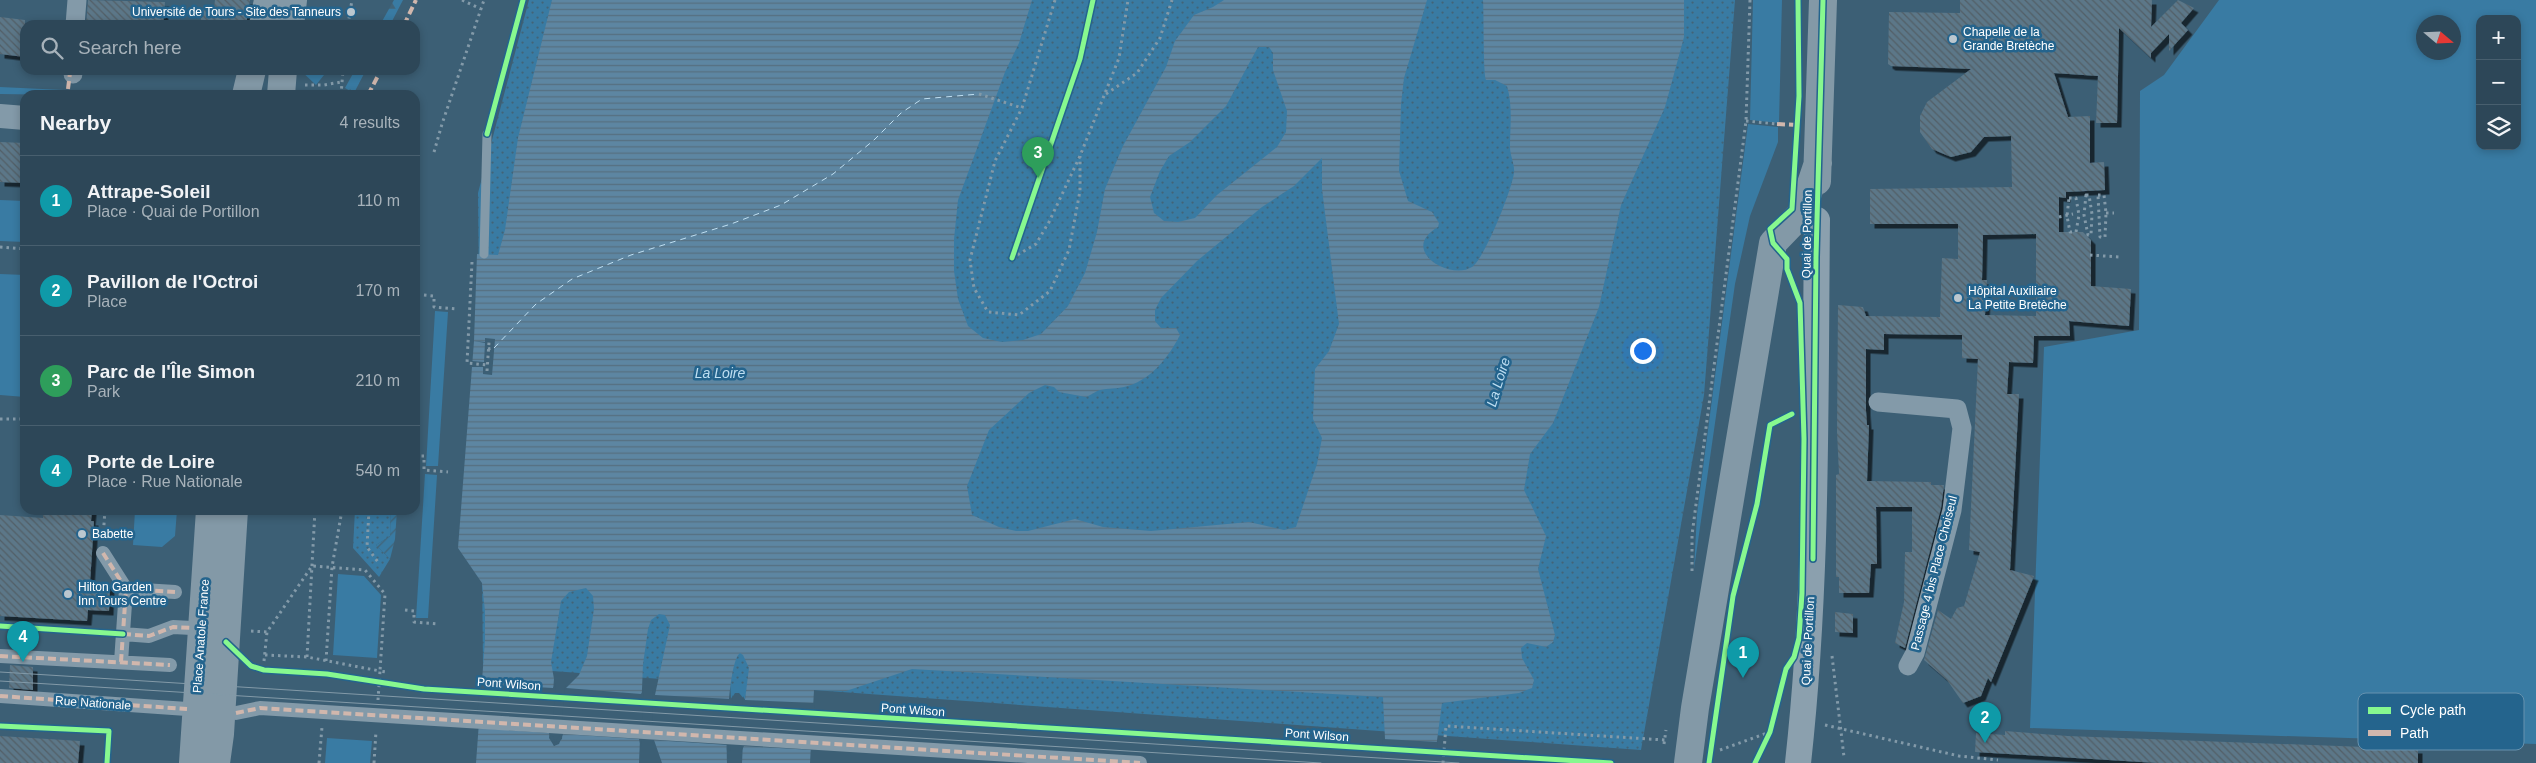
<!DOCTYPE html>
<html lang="en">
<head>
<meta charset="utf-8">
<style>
  body { margin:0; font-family:Arial,sans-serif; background:#354e5e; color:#f1f3f6 }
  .controls { position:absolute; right:15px; top:15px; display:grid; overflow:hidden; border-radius:10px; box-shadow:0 2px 8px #0003 }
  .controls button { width:45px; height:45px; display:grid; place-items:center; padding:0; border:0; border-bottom:1px solid #485f6e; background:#2d4758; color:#f1f3f6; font:25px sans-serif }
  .compass { position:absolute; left:2416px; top:15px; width:45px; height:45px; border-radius:50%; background:#2d4758; box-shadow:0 2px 8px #0003; rotate:109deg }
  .you { position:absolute; left:1642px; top:350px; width:18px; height:18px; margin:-12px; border:4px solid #fff; border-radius:50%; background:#1a73e8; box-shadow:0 0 0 8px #1a73e833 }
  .badge { display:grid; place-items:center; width:32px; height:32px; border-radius:50%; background:#bbc7cf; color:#fff; font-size:16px; font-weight:700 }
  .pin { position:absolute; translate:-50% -41px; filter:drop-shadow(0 1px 2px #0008) }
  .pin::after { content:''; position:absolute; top:26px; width:18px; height:15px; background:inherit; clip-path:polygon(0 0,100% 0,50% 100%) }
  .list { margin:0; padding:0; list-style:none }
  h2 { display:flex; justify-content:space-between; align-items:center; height:65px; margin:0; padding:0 20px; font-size:21px }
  h2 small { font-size:16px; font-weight:400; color:#a7b2ba }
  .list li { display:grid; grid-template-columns:32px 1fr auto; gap:15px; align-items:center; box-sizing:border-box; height:90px; padding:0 20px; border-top:1px solid #485f6e }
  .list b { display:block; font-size:19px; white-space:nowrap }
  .list p { margin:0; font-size:16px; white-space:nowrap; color:#a7b2ba }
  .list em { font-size:16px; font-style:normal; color:#a7b2ba }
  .icon { flex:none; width:28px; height:28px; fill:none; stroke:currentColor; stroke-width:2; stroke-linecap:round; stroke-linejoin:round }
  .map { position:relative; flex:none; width:2536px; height:763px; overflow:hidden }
  .search { position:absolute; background:#2d4758; box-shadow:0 2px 8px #0003; left:20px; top:20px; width:400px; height:55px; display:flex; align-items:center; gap:12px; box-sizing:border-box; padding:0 18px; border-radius:15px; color:#a7b2ba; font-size:19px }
  .panel { position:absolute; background:#2d4758; box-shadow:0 2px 8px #0003; left:20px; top:90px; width:400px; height:425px; border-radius:15px }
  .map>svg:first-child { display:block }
</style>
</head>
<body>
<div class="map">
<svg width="2536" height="763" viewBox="0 0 2536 763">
  <defs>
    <pattern id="forest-firs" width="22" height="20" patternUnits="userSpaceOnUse" patternTransform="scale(1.25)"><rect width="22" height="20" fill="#397ba3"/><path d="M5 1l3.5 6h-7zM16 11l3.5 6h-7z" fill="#426478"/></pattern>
    <pattern id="park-dots" width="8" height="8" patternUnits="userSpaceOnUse" patternTransform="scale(1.25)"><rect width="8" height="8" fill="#397ba3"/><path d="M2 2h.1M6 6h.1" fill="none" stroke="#426478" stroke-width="1.8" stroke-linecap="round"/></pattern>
    <pattern id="garden-furrows" width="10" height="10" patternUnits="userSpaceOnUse" patternTransform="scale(1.25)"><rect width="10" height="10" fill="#397ba3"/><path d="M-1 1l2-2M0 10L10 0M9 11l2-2" fill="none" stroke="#426478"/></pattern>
    <pattern id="water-rules" width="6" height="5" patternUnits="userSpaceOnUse" patternTransform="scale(1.25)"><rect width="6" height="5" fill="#5d86a2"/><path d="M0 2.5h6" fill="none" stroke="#566f80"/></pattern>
    <pattern id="building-back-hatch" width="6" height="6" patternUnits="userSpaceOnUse" patternTransform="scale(1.25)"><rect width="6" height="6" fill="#5b7788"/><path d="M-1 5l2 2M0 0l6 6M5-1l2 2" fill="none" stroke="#535f67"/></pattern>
    <filter id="shadow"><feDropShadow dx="4.5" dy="4.5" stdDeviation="0" flood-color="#0009"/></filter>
  </defs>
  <rect width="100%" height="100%" fill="#3c5f75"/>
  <path fill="#397ba3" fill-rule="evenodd" d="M 1753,0 L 1782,0 L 1779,123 L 1750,120 Z
    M 2219,0 L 2536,0 L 2536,744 L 2030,728 L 2044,347 L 2139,330 L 2140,91 L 2164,75 ZM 2480,19 L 2517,19 L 2517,146 L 2480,146 ZM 2424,22 L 2454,22 L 2454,52 L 2424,52 Z
    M 300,70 L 328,70 L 316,85 Z
    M 0,87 L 64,90 L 64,95 L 0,94 Z
    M 1748,124 L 1778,127 L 1778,142 L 1750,216 L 1735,284 L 1694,569 L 1697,514 Z
    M 0,200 L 25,201 L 25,242 L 0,241 Z
    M 0,274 L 25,275 L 25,397 L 0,395 Z
    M 435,311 L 448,312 L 438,466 L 426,466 Z
    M 425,474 L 437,475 L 428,618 L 416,618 Z
    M 135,510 L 177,510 L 175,536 L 162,547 L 133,545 Z
    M 338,574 L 364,576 L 381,595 L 377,658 L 333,655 Z
    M 749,676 L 745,700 L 739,693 L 735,693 L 731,699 L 730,682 Z
    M 327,738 L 372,741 L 370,763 L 325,763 Z"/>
  <path fill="url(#forest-firs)" d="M 394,0 L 403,0 L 390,25 L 380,25 Z
    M 355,70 L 366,70 L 354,93 L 345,88 Z"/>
  <path fill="url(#park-dots)" d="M 529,0 L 1735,0 L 1704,395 L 1641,750 L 483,666 L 478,193 Z
    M 355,510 L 391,510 L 390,536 L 376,545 L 390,559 L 379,577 L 353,548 Z"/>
  <path fill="url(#garden-furrows)" d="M 391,510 L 397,510 L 395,539 L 390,559 L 376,545 L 390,536 Z"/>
  <path fill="url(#water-rules)" fill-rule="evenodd" d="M 552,0 L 1032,0 L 1019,43 L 1005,72 L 958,200 L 954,239 L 954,271 L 958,299 L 968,326 L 983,338 L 1002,342 L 1023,340 L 1041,334 L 1068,306 L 1085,273 L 1097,232 L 1105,189 L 1123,146 L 1166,67 L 1175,41 L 1194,15 L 1213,7 L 1224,0 L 1427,0 L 1404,78 L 1401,104 L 1399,171 L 1408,201 L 1432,212 L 1439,223 L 1438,227 C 1398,250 1450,281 1472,267 C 1485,258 1512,189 1514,173 C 1515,164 1510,156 1510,147 C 1510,126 1513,107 1507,86 L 1495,80 L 1486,80 C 1483,74 1484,12 1483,0 L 1684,0 L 1684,37 L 1665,107 L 1621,205 L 1599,307 L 1553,423 L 1530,454 L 1524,490 L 1546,536 L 1538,569 L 1555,635 L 1553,642 L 1546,647 L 1527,643 L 1521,648 L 1522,658 L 1534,680 L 1532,688 L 1519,693 L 1442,703 L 1434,763 L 1383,763 L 1385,739 L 1383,697 L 912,669 L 846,691 L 814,690 L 810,763 L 742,763 L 745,700 L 749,668 L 743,655 L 740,653 C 728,662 726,745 727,763 L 662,763 L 654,740 L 655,695 L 670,625 L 665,615 L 659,614 L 651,620 L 648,629 L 643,664 L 639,763 L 476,763 L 485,640 L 485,611 L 482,583 L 458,548 L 474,341 L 477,254 L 498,255 L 505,230 L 518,138 ZM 1258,47 L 1269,47 L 1273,53 L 1273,70 L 1287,111 L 1286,132 L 1277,147 L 1217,195 L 1195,218 L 1178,222 L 1164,221 L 1154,213 L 1150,197 L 1160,171 L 1169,156 L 1190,142 L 1226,106 ZM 1322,158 L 1322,189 L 1339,324 L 1329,351 L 1315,369 L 1313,419 L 1322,438 L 1317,464 L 1296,527 L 1284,530 L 1249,522 L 1151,531 L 1103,527 L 1075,519 L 1028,531 L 1016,531 L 999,527 L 972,515 L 967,486 L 989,430 L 1029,393 L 1045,385 L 1054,387 L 1059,392 L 1086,397 C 1091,395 1096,391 1100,390 C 1108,388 1116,389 1124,387 C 1149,382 1169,357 1180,335 L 1176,328 L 1161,328 L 1155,321 L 1155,310 L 1161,298 L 1197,261 L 1262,207 L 1294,186 ZM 586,588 L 593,596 L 594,609 L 587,656 L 579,675 L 566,688 L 562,739 L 554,746 L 549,738 L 554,679 L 551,662 L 561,601 L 569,592 Z"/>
  <path fill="#3c5f75" d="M 485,338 L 495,339 L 492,375 L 483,374 L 483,367 L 472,367 L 472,361 L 484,362 L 485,343 L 474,341 L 485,342 Z
    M 556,683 L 552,733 L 555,743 L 561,733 L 565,685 L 566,688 L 641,694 L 644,689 L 641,748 L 639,739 L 563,734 L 559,744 L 554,746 L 549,733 L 476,728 L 480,684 L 553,688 Z
    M 653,690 L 655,695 L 731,699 L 733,695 L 730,751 L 728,745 L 654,740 L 652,744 Z
    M 743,696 L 745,700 L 815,703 L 813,750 L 744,746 L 741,752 Z
    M 1383,739 L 1438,742 L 1436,763 L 1381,763 Z"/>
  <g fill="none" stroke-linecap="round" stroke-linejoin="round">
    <path stroke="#bfdff2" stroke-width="1" stroke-dasharray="6 5" stroke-linecap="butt" d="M 494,348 L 536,304 L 572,279 L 631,255 L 731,224 L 781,205 L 833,174 L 874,140 L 901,113 L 922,99 L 979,94"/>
  </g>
  <path fill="url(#building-back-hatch)" fill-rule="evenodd" filter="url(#shadow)" d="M 88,0 L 165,2 L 163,25 L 86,25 Z
    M 215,0 L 250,0 L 246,25 L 200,25 L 203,6 L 214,8 Z
    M 1960,0 L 2152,0 L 2151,27 L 2178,0 L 2194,8 L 2181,23 L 2188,30 L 2169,51 L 2169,34 L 2151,53 L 2151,58 L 2119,28 L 2117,123 L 2096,123 L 2098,76 L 2054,73 L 2068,117 L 2090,116 L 2090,163 L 2104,162 L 2105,190 L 2066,192 L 2066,198 L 2059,197 L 2059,232 L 2083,232 L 2091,240 L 2091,286 L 2131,289 L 2129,326 L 2069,321 L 2070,336 L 2034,336 L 2033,363 L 2009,362 L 2007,394 L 2019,394 L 2010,570 L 2034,576 L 1991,682 L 1988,678 L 1981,696 L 1963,703 L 1947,680 L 1924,660 L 1938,610 L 1951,619 L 1957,608 L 1964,606 L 1980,552 L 1969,550 L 1978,359 L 1962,358 L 1962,335 L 1884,334 L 1884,350 L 1866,349 L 1866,411 L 1867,425 L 1869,425 L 1867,481 L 1931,482 L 1931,485 L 1944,485 L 1941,508 L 1905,648 L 1895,643 L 1904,602 L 1905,552 L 1912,552 L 1912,507 L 1876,507 L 1877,564 L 1871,564 L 1869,593 L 1839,593 L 1839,577 L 1836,577 L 1836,475 L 1839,474 L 1837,432 L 1838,305 L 1863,307 L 1866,316 L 1940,317 L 1942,258 L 1958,259 L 1958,224 L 1870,224 L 1870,189 L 2012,187 L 2011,136 L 1984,137 L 1971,152 L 1951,157 L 1932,149 L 1920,132 L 1920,116 L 1927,102 L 1971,69 L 1891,66 L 1888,64 L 1889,12 L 1960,13 ZM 2036,234 L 2036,316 L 1985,315 L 1987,280 L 1982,280 L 1983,235 Z
    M 0,17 L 25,20 L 25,57 L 0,54 Z
    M 0,142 L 25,143 L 25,183 L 0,182 Z
    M 43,510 L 92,510 L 91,521 L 94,521 L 90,583 L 110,584 L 109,611 L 88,610 L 87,621 L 0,616 L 0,515 L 43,518 Z
    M 1835,612 L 1853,614 L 1853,633 L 1835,632 Z
    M 10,665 L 33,667 L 33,690 L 9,688 Z
    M 2005,731 L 2068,736 L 2418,749 L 2418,763 L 2158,763 L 1975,752 L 1976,733 L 2005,735 Z
    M 0,736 L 80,741 L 78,763 L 0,763 Z"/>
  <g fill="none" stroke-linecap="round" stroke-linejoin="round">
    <path stroke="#839aa9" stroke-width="3" stroke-dasharray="2.5 4" stroke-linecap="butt" d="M 462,0 L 481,9
      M 1055,0 L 1022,108 L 995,161 L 970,260 L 974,288 L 988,312 L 1019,315 L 1050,291 L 1069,250 L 1080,191 L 1080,156
      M 348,25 L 352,0
      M 305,85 L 324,85 L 341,82
      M 979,94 L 1022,108
      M 1106,94 L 1137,73 L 1160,38 L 1172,0
      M 341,95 L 343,70
      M 490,121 L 523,0
      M 1746,121 L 1777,124
      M 434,152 L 442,124 L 484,0
      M 2086,195 L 2089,195 L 2092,214 L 2091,235 L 2088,235 L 2084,215 Z
      M 2098,195 L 2104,195 L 2106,213 L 2105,237 L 2100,237 Z
      M 2069,198 L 2076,198 L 2079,215 L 2076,232 L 2070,232 L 2067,216 Z
      M 2106,213 L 2114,213
      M 2059,217 L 2073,214
      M 0,247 L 25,249
      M 2090,255 L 2119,257
      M 1012,258 L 1036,244 L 1049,222 L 1080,156 L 1119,58 L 1128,0
      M 472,262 L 467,363 L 487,365
      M 424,295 L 434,296 L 434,307 L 457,309
      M 488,349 L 494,348
      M 487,371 L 489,342
      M 0,419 L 25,419
      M 415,456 L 424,456 L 424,470 L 448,472
      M 369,510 L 367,547 L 378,562
      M 103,538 L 105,510
      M 1692,571 L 1692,535 L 1746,121 L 1750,0
      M 405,610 L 414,611 L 414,622 L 438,624
      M 0,626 L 107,633
      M 251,631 L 267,632
      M 265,655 L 307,657 L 380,671 L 378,700
      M 1832,656 L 1844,757
      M 307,657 L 315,510
      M 264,661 L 267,632 L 312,566 L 365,570 L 385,594 L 380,671 L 386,672
      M 326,661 L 332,567 L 342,510
      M 1825,725 L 1959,756 L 1998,760
      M 0,726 L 109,731 L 107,763
      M 1664,744 L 1666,730
      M 1720,750 L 1770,732
      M 319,763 L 322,727
      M 374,763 L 376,731
      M 1443,763 L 1446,726 L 1665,740"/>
    <path stroke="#839aa9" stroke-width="9" d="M 484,254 L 487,134"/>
    <path stroke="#839aa9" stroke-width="14" d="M 103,553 L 126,589 L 175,592
      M 123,634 L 149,636 L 173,627 L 192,628
      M 0,656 L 170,665
      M 121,662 L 126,589
      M 0,696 L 187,709
      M 236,713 L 260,708 L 1140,763"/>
    <path stroke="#839aa9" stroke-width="19" d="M 75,25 L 77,0
      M 73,74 L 73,70
      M 1878,402 L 1957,409 L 1962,428 L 1952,510 L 1915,653 L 1908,666"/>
    <path stroke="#839aa9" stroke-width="24" d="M 0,116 L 25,118"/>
    <path stroke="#8ba0ae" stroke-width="26" d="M 1798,763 C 1818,582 1815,401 1817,220"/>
    <path stroke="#8399a7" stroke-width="28" d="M 263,25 L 268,0
      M 290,25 L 293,0
      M 246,95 L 252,70
      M 281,95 L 283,70
      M 1817,181 L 1823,0
      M 193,763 L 210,510
      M 216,763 L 220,734 L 234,510
      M 1688,763 L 1695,708 L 1773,243 L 1801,214 L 1818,163"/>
    <path stroke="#839aa8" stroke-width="1" d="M 0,672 L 1459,763
      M 0,681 L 1321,763"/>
    <path stroke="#d1b7ad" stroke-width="4" stroke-dasharray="8 4" stroke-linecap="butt" d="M 404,25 L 416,0
      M 68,89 L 70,73
      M 368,95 L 381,70
      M 1777,124 L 1797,125
      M 103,553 L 126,589 L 175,592
      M 123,634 L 149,636 L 173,627 L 192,628
      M 0,656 L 170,665
      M 121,662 L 126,589
      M 0,696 L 187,709
      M 236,713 L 260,708 L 1140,763"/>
    <defs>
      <path id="cycleway" d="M 487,134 L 523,0
        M 1012,258 L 1080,59 L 1093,0
        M 1813,559 L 1816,257 L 1823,0
        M 0,626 L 123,634
        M 226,642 L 251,666 L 264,670 L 327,674 L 424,689 L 1611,763
        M 0,726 L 109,731 L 107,763
        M 1709,763 L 1733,596 L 1757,504 L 1770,425 L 1792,414
        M 1755,763 L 1770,732 L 1786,669 L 1794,657 L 1799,638 L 1802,593 L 1804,439 L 1800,303 L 1787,269 L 1787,259 L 1773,243 L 1770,229 L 1792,209 L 1799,96 L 1798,0"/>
    </defs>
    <use href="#cycleway" stroke="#24648d" stroke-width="8"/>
    <use href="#cycleway" stroke="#87f88f" stroke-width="5"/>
  </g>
  <g fill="#bbc7cf" stroke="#24648d" stroke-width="2">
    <circle cx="351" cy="12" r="5"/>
    <circle cx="1953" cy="39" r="5"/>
    <circle cx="1958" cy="298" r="5"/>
    <circle cx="82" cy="534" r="5"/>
    <circle cx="68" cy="594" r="5"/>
  </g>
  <g text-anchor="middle" stroke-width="5" stroke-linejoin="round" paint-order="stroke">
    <g font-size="12" fill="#fff" stroke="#24648d" text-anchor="start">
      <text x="341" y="16" text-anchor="end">Université de Tours - Site des Tanneurs</text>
      <text x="1963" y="36">Chapelle de la<tspan x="1963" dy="14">Grande Bretèche</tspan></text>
      <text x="1968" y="295">Hôpital Auxiliaire<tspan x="1968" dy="14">La Petite Bretèche</tspan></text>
      <text x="92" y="538">Babette</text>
      <text x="78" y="591">Hilton Garden<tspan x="78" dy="14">Inn Tours Centre</tspan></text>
    </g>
    <g font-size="12" fill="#fff" stroke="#24648d">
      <text transform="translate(1807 234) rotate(-89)" y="4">Quai de Portillon</text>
      <text transform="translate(1934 573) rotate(-76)" y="4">Passage 4 bis Place Choiseul</text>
      <text transform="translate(201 636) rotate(-86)" y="4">Place Anatole France</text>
      <text transform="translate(1808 641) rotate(-87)" y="4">Quai de Portillon</text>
      <text transform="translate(509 684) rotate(4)" y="4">Pont Wilson</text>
      <text transform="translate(93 703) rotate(4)" y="4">Rue Nationale</text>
      <text transform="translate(913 710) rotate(4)" y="4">Pont Wilson</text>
      <text transform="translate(1317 735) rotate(4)" y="4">Pont Wilson</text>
    </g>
    <g font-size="14" font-style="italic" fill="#bfdff2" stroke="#24648d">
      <text x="720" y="378">La Loire</text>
      <text transform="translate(1498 382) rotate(-73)" y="5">La Loire</text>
    </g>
  </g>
  <rect x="2358" y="693" width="166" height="57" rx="8" fill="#24648d" stroke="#6692af" stroke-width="1"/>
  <rect x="2368" y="707" width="23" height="7" fill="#87f88f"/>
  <rect x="2368" y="730" width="23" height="6" fill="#d1b7ad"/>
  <g font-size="14" fill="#fff">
    <text x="2400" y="715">Cycle path</text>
    <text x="2400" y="738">Path</text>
  </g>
</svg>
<div class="controls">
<button>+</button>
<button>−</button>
<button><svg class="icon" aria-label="layers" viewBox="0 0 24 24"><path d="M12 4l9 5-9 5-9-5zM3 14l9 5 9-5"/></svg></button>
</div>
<svg class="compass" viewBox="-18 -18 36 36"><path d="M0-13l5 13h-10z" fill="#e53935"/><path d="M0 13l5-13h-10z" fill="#a7b2ba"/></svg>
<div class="you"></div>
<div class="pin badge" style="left:1743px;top:678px;background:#0f9aa8">1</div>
<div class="pin badge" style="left:1985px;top:743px;background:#0f9aa8">2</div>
<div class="pin badge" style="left:1038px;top:178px;background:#2e9e5b">3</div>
<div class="pin badge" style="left:23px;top:662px;background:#0f9aa8">4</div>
<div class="search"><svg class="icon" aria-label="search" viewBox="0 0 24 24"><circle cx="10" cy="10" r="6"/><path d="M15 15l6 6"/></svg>Search here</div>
<section class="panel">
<h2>Nearby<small>4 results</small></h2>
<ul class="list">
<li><span class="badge" style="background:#0f9aa8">1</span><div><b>Attrape-Soleil</b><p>Place · Quai de Portillon</p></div><em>110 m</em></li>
<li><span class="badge" style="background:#0f9aa8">2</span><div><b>Pavillon de l'Octroi</b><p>Place</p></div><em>170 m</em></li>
<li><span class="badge" style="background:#2e9e5b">3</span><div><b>Parc de l'Île Simon</b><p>Park</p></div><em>210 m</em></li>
<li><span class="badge" style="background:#0f9aa8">4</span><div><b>Porte de Loire</b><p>Place · Rue Nationale</p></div><em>540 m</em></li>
</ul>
</section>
</div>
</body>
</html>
